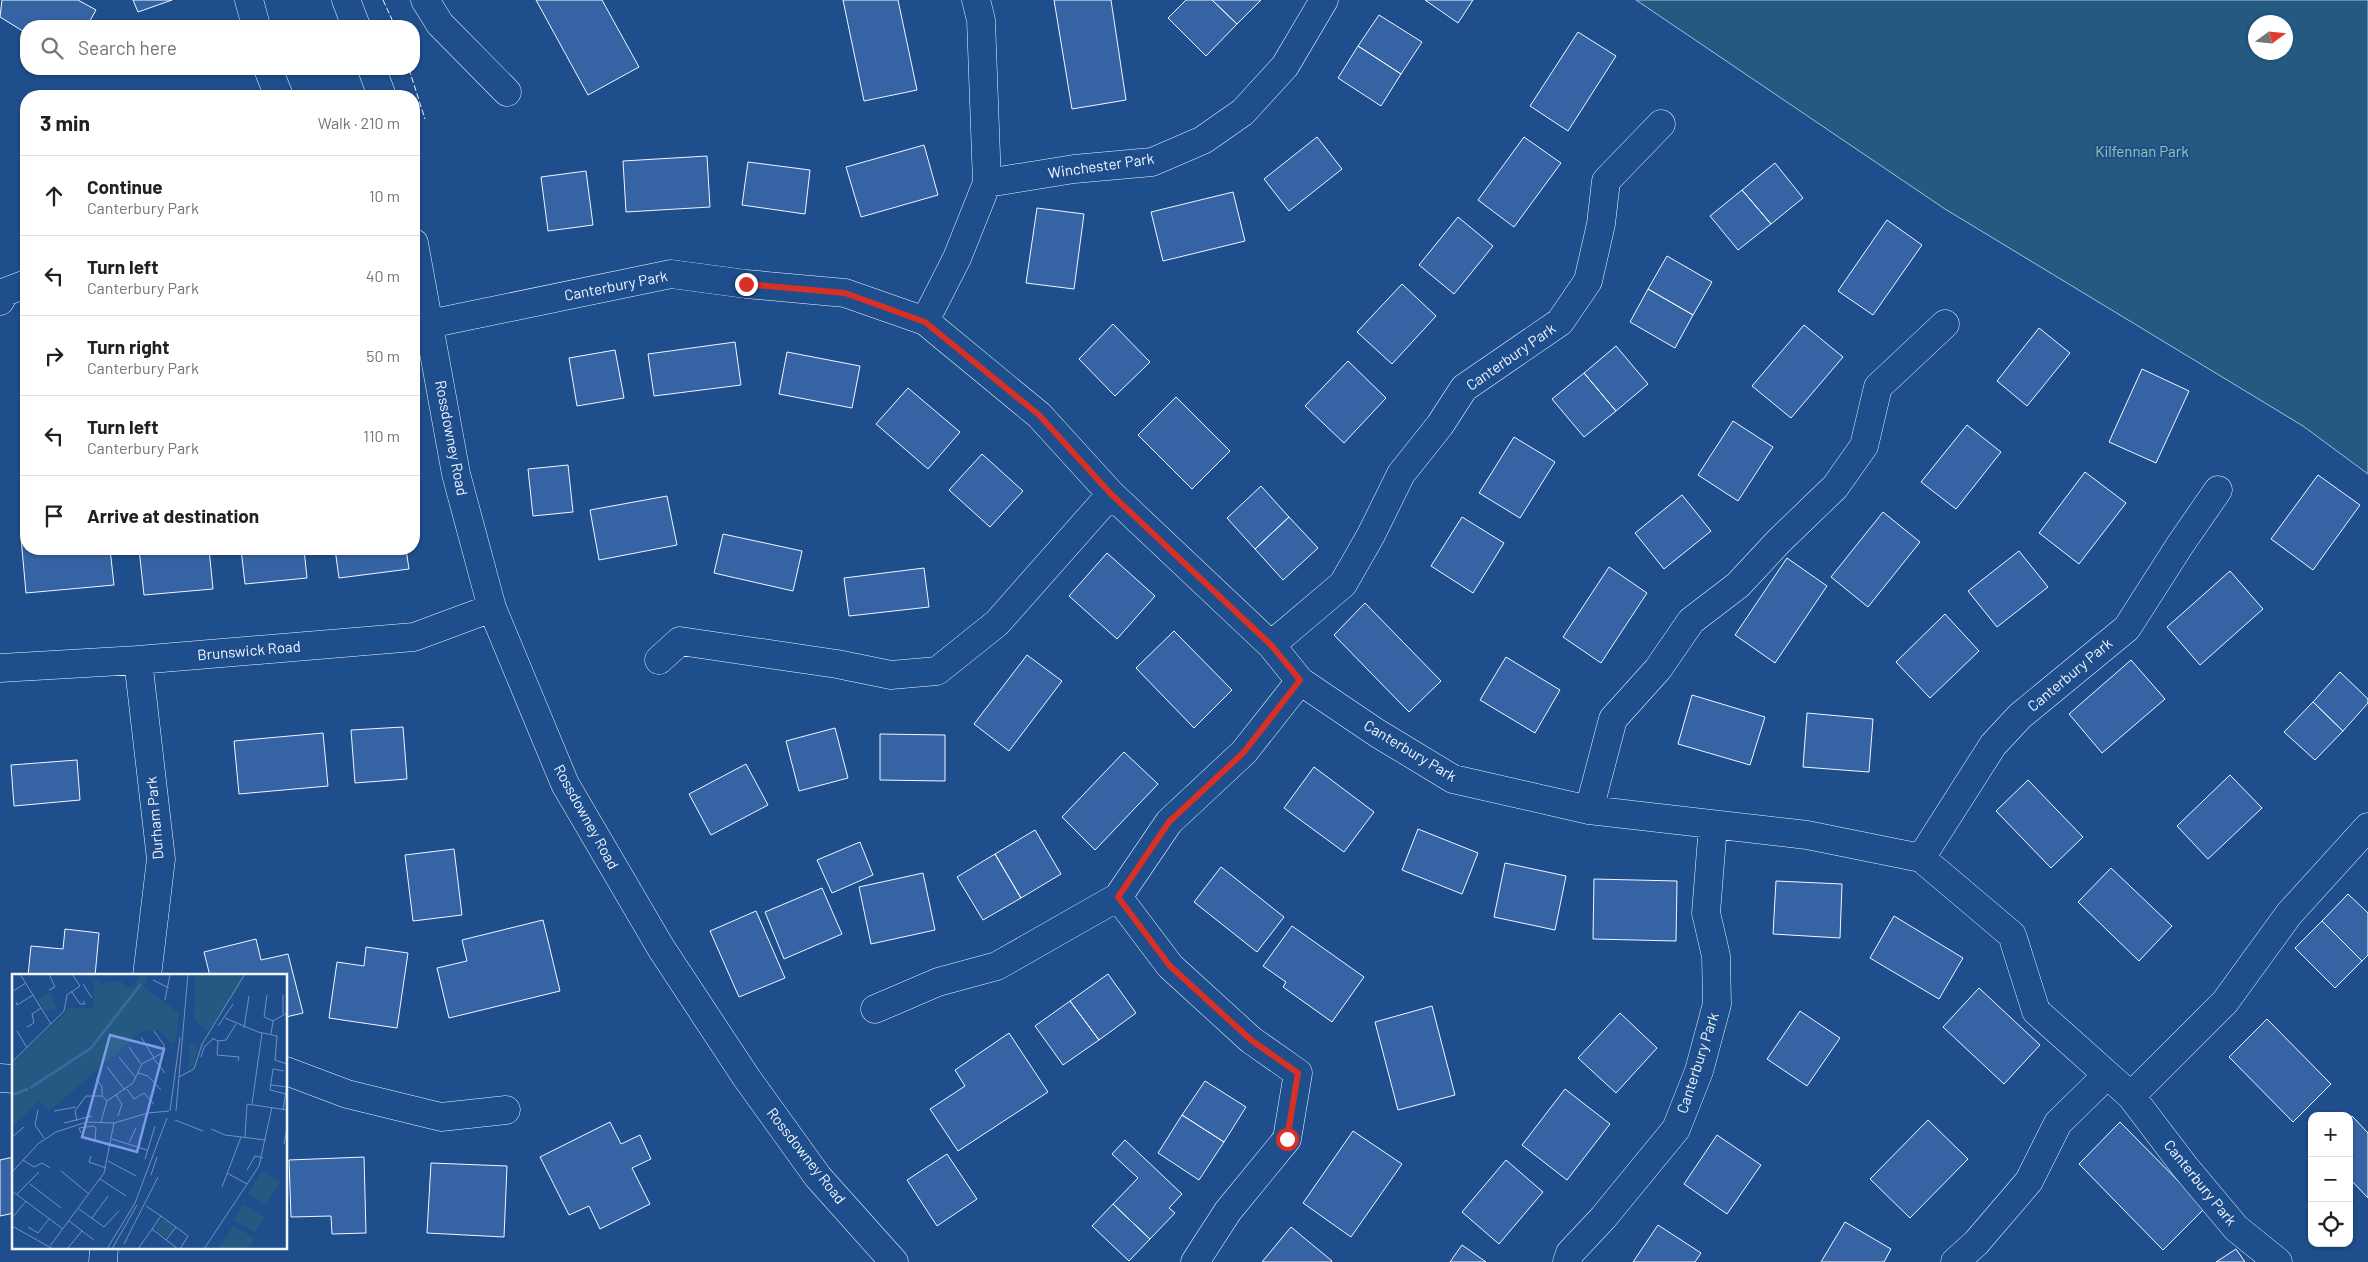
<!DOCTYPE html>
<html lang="en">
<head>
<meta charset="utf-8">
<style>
  body { margin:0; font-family:Barlow,sans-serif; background:#f6f6f6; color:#202124 }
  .controls { position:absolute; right:15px; bottom:15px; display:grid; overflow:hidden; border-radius:10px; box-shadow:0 1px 4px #0004 }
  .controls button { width:45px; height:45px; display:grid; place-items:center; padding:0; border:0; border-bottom:1px solid #e0e0e0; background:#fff; color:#202124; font:25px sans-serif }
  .compass { position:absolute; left:2248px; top:15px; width:45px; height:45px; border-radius:50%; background:#fff; box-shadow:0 1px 4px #0004; rotate:75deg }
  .stop { position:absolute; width:15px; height:15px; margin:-11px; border:4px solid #d93025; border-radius:50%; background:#fff }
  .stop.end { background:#d93025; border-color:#fff; box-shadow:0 1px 5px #0008 }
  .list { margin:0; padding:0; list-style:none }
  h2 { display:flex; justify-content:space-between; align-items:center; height:65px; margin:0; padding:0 20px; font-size:21px }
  h2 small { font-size:16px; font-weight:400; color:#757577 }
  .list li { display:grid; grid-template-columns:32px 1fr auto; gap:15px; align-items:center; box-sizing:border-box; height:80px; padding:0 20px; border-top:1px solid #e0e0e0 }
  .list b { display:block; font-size:19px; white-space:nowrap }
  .list p { margin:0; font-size:16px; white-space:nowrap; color:#757577 }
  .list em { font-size:16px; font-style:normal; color:#757577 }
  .icon { flex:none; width:28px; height:28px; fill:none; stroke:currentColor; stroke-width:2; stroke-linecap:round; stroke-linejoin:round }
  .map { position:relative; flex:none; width:2368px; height:1262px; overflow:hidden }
  .search { position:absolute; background:#fff; box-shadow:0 1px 4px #0004; left:20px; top:20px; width:400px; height:55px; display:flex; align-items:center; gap:12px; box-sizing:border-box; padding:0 18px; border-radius:20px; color:#757577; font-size:19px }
  .panel { position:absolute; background:#fff; box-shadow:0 1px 4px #0004; left:20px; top:90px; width:400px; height:465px; border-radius:20px }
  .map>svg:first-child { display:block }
</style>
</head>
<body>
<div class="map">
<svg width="2368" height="1262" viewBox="0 0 2368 1262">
  <rect width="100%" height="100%" fill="#1f4e8c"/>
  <path fill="#245a82" stroke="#a8bbd7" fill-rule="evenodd" d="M 1636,0 L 2368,0 L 2368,474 L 2303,426 L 1945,209 ZM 2256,22 L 2286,22 L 2286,52 L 2256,52 Z"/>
  <path fill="#3563a3" stroke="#f2f6ff" d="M 2,0 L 78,0 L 96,10 L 87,26 L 26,26 L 26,33 L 0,17 Z
    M 133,0 L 172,0 L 138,12 Z
    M 536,0 L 602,0 L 639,67 L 588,95 Z
    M 843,0 L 898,0 L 917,90 L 864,101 Z
    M 1054,0 L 1111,0 L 1126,100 L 1072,109 Z
    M 1186,0 L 1212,0 L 1237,24 L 1206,56 L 1168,18 Z
    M 1212,0 L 1261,0 L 1237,24 Z
    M 1425,0 L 1473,0 L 1458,23 Z
    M 1379,15 L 1422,42 L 1401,74 L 1358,46 Z
    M 1578,32 L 1616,56 L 1568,131 L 1530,106 Z
    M 1358,46 L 1401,74 L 1381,106 L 1338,78 Z
    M 1317,137 L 1342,169 L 1289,211 L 1264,179 Z
    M 1524,137 L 1561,163 L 1514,227 L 1478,200 Z
    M 924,145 L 938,195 L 861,217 L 846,167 Z
    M 21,156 L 26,156 L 26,201 Z
    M 707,156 L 710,207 L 626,212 L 623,161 Z
    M 748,162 L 810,170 L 805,214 L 742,205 Z
    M 1775,163 L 1803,198 L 1771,224 L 1742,190 Z
    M 586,171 L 593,225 L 548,231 L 541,177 Z
    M 1742,190 L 1771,224 L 1738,250 L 1710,216 Z
    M 1233,192 L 1245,241 L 1163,261 L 1151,212 Z
    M 1037,208 L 1084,214 L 1074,289 L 1026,283 Z
    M 1458,217 L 1493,246 L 1454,294 L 1419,265 Z
    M 1887,220 L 1922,245 L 1873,315 L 1838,291 Z
    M 1667,256 L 1712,282 L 1693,315 L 1648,289 Z
    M 1402,284 L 1436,316 L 1392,364 L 1357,332 Z
    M 1648,289 L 1693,315 L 1675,348 L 1630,322 Z
    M 1113,324 L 1150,362 L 1115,396 L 1079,359 Z
    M 1804,325 L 1843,357 L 1791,418 L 1752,386 Z
    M 2039,328 L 2070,353 L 2027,406 L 1997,381 Z
    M 735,342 L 741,385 L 654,396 L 648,354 Z
    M 1616,346 L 1648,384 L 1616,411 L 1584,373 Z
    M 615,350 L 624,398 L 577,406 L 569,358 Z
    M 787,352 L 860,366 L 852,408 L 779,394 Z
    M 1348,361 L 1386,398 L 1344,443 L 1305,406 Z
    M 2142,369 L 2189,391 L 2156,463 L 2109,442 Z
    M 1584,373 L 1616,411 L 1584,437 L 1552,399 Z
    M 908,388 L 960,432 L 928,469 L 876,424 Z
    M 1176,397 L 1230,451 L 1192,489 L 1138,435 Z
    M 1733,421 L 1773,447 L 1738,501 L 1698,475 Z
    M 1967,425 L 2001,452 L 1956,509 L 1921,482 Z
    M 1514,437 L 1555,462 L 1520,518 L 1479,493 Z
    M 982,454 L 1023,491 L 990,527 L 949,490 Z
    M 568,465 L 573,512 L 533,516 L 528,469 Z
    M 2085,472 L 2126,503 L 2079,564 L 2039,533 Z
    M 2318,475 L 2360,505 L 2313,570 L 2271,539 Z
    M 1261,486 L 1289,517 L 1255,549 L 1227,518 Z
    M 1682,495 L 1711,531 L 1664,569 L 1635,533 Z
    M 667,496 L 677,545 L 599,560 L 590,510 Z
    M 1883,512 L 1920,542 L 1868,607 L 1831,577 Z
    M 1289,517 L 1318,548 L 1283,580 L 1255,549 Z
    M 1462,517 L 1504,543 L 1473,593 L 1431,566 Z
    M 723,534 L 802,551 L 793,591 L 714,573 Z
    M 26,537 L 26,549 L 110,549 L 114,585 L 26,593 L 21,538 Z
    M 139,549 L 209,549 L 213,589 L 144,595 Z
    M 241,549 L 304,549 L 307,578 L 245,584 Z
    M 335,549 L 406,549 L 409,569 L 339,578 Z
    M 2019,551 L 2048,587 L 1997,627 L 1968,591 Z
    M 1107,553 L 1155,596 L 1117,639 L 1069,596 Z
    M 1787,558 L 1827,586 L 1775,663 L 1735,635 Z
    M 1609,567 L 1647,593 L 1601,663 L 1563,637 Z
    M 924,568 L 929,607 L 849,616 L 844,578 Z
    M 2230,571 L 2263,609 L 2200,665 L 2167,627 Z
    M 1365,603 L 1441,681 L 1409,712 L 1334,635 Z
    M 1945,614 L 1979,651 L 1930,698 L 1896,662 Z
    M 1174,631 L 1232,690 L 1194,728 L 1136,668 Z
    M 1027,655 L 1062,681 L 1009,751 L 974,724 Z
    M 1506,657 L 1560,690 L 1535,733 L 1480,700 Z
    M 2131,660 L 2165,699 L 2102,753 L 2069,714 Z
    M 2340,672 L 2368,699 L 2368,703 L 2343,731 L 2313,702 Z
    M 1692,695 L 1765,717 L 1750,765 L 1678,744 Z
    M 2313,702 L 2343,731 L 2315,760 L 2284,732 Z
    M 1807,713 L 1873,719 L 1869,772 L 1803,767 Z
    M 403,727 L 407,779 L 355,783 L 351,730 Z
    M 835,728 L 848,778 L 799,791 L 786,741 Z
    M 323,733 L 328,786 L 239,794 L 234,741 Z
    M 880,734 L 945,735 L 945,781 L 880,780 Z
    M 1124,752 L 1158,784 L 1095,850 L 1062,817 Z
    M 77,760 L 80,800 L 14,806 L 11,765 Z
    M 746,764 L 768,805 L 711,835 L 689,794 Z
    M 1314,767 L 1374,812 L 1344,852 L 1284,808 Z
    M 2230,775 L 2262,808 L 2208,859 L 2177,826 Z
    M 2028,780 L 2083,837 L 2051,868 L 1996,811 Z
    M 1418,829 L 1478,853 L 1462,894 L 1402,870 Z
    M 1035,830 L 1061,874 L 1021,898 L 995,854 Z
    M 860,842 L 873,875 L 832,893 L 817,860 Z
    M 454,849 L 462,915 L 413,921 L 405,855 Z
    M 995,854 L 1021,898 L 983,920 L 957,877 Z
    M 1505,863 L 1566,876 L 1555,930 L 1494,917 Z
    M 1221,867 L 1284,917 L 1257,952 L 1194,902 Z
    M 2111,868 L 2172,926 L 2139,961 L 2078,902 Z
    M 923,873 L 935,930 L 871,944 L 859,887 Z
    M 1594,879 L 1677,881 L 1676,941 L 1593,939 Z
    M 1776,881 L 1842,884 L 1840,938 L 1773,934 Z
    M 822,888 L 842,934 L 784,959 L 765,912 Z
    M 2348,894 L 2368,913 L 2368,955 L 2362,961 L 2322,921 Z
    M 756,911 L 785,978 L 739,997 L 710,931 Z
    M 1894,916 L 1963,958 L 1939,999 L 1870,958 Z
    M 543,920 L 560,991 L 449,1018 L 437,968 L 467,961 L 462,940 Z
    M 2322,921 L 2362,961 L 2335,988 L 2295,948 Z
    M 1292,926 L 1364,977 L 1332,1022 L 1283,987 L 1286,982 L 1263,966 Z
    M 65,929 L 99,933 L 95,976 L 28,976 L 31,946 L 63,949 Z
    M 256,939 L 261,960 L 288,954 L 303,1013 L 286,1017 L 286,976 L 210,976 L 204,952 Z
    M 366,947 L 408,953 L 397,1028 L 329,1018 L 337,962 L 364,966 Z
    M 1108,974 L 1136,1013 L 1099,1040 L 1070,1001 Z
    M 1979,988 L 2040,1045 L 2004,1084 L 1943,1027 Z
    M 1070,1001 L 1099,1040 L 1063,1065 L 1035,1026 Z
    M 1432,1006 L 1455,1095 L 1398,1110 L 1375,1022 Z
    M 1800,1011 L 1840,1038 L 1807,1086 L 1767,1059 Z
    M 1620,1013 L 1657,1048 L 1616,1093 L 1578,1058 Z
    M 2267,1019 L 2331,1084 L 2293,1122 L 2229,1057 Z
    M 1009,1033 L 1048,1092 L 958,1151 L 930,1109 L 965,1086 L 955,1070 Z
    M 1205,1081 L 1246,1107 L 1224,1142 L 1182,1115 Z
    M 1565,1089 L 1610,1124 L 1567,1180 L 1522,1145 Z
    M 1182,1115 L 1224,1142 L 1199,1180 L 1158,1153 Z
    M 2352,1116 L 2368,1133 L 2368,1198 L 2349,1178 L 2349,1118 Z
    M 1928,1120 L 1968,1159 L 1910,1218 L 1870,1179 Z
    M 610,1122 L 621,1144 L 640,1135 L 651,1159 L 632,1168 L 650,1204 L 600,1229 L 589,1206 L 569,1215 L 540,1157 Z
    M 2120,1122 L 2205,1208 L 2163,1250 L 2079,1164 Z
    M 1353,1131 L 1402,1164 L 1351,1237 L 1303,1203 Z
    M 1717,1135 L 1761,1165 L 1727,1214 L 1684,1184 Z
    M 1125,1140 L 1182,1194 L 1169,1208 L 1175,1213 L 1150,1239 L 1113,1204 L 1138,1178 L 1112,1154 Z
    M 947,1154 L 977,1199 L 937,1226 L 907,1180 Z
    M 14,1157 L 14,1213 L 0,1216 L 0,1160 Z
    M 364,1157 L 366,1233 L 332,1234 L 331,1216 L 291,1217 L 289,1160 Z
    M 1506,1160 L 1543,1192 L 1499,1244 L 1462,1212 Z
    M 431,1163 L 507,1166 L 504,1237 L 427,1233 Z
    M 1113,1204 L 1150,1239 L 1129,1261 L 1092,1226 Z
    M 1845,1222 L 1891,1249 L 1884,1262 L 1821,1262 Z
    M 1658,1225 L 1701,1253 L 1695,1262 L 1633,1262 Z
    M 1291,1227 L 1332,1261 L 1331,1262 L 1262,1262 Z
    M 1462,1245 L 1486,1262 L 1450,1262 Z
    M 2236,1249 L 2245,1262 L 2216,1262 Z"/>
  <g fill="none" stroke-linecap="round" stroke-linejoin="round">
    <defs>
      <path id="minor" d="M 249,0 L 256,26
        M 346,0 L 356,26
        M 425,0 L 440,24 L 507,92
        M 268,69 L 279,96
        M 372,69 L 382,96
        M 987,183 L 1074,169 L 1152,162 L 1203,140 L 1243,112 L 1285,66 L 1324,0
        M 414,243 L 456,474 L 492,608 L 565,784 L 661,948 L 746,1077 L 818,1177 L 894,1262
        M 0,301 L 5,292 L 26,284
        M 925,321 L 957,258 L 987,183 L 981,20 L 976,0
        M 429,324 L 671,274 L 746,284 L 845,293 L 925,321 L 1039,415 L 1111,494 L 1271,645 L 1300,681 L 1377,733 L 1453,779 L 1589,810 L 1807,835 L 1921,858 L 2012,935 L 2036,1011 L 2131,1096 L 2185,1167 L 2236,1228 L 2278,1262
        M 1271,645 L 1343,584 L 1371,535 L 1401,474 L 1440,425 L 1464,388 L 1560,322 L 1588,281 L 1601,224 L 1606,181 L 1661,124
        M 138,660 L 161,859 L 147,976
        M 659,660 L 680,641 L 837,664 L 891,675 L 937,671 L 997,623 L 1111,494
        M 0,668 L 138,660 L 414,637 L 492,608
        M 1589,810 L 1613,719 L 1658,669 L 1691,621 L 1738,585 L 1779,541 L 1835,487 L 1864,446 L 1878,387 L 1945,324
        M 1921,858 L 1993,745 L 2020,716 L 2127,628 L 2180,545 L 2218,490
        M 875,1009 L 938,982 L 997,966 L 1118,897
        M 286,1071 L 347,1094 L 441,1117 L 506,1110
        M 0,1078 L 14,1079
        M 2131,1096 L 2225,1002 L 2289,914 L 2368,827
        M 103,1262 L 104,1248
        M 1195,1262 L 1228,1211 L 1287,1139 L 1298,1073 L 1251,1040 L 1170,966 L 1118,897 L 1169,822 L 1244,752 L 1300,681
        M 1567,1262 L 1570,1253 L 1603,1218 L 1676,1129 L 1699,1071 L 1717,1004 L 1716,956 L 1706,913 L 1713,825
        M 1955,1262 L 1976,1243 L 2029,1181 L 2058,1123 L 2107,1075"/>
    </defs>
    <use href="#minor" stroke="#f2f6ff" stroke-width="29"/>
    <use href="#minor" stroke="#1f4e8c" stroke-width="28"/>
    <path stroke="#f2f6ff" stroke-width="1" stroke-dasharray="6 2.5" stroke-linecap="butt" d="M 383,0 L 395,26
      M 409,69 L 425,119"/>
  </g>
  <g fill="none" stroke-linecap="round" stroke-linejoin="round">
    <path stroke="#d93025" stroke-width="6" d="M 746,284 L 845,293 L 925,322 L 1039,415 L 1111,494 L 1271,645 L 1300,680 L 1244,752 L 1169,822 L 1118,897 L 1170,966 L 1251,1040 L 1298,1073 L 1287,1139"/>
  </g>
  <g text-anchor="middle" stroke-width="4" stroke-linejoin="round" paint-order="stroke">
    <g font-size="15" fill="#97c8a6" stroke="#1f4e8c">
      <text x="2142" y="157">Kilfennan Park</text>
    </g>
    <g font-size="15" fill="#f2f6ff" stroke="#1f4e8c">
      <text transform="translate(1101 166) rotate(-8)" y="5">Winchester Park</text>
      <text transform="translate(616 286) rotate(-11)" y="5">Canterbury Park</text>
      <text transform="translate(1511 357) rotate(-35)" y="5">Canterbury Park</text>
      <text transform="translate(451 438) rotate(79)" y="5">Rossdowney Road</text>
      <text transform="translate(249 651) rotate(-5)" y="5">Brunswick Road</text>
      <text transform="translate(2070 675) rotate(-40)" y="5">Canterbury Park</text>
      <text transform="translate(1410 751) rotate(31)" y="5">Canterbury Park</text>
      <text transform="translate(586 817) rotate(61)" y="5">Rossdowney Road</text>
      <text transform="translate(155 818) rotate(-95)" y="5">Durham Park</text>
      <text transform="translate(1698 1063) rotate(-72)" y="5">Canterbury Park</text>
      <text transform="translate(806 1156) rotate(52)" y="5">Rossdowney Road</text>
      <text transform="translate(2200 1183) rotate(51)" y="5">Canterbury Park</text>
    </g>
  </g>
  <g transform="translate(12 974)">
    <rect width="275" height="275" fill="#1f4e8c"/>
    <path d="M 78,0 L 82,7 L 87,6 L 89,10 L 108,7 L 117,14 L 123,13 L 128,0 L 136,0 L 132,14 L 167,39 L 164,66 L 159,69 L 147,56 L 130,57 L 37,137 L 27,127 L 0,153 L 0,90 L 58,34 L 82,34 L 82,8 L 80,8 ZM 183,0 L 231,0 L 228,11 L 196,58 L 182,44 ZM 30,18 L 32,21 L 39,18 L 39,22 L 46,34 L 33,37 L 26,26 L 31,22 ZM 178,69 L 186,72 L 182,91 L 176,97 ZM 250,197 L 268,208 L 253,230 L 236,219 ZM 231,230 L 252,243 L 243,258 L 222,246 ZM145 254a8 8 0 1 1 16 0a8 8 0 1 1-16 0ZM 221,252 L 243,264 L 235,275 L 206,275 Z" fill="#245a82"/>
    <path fill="none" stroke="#3b69a3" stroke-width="2.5" d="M 18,114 L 79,74 L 129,10M 0,121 L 16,115"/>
    <path fill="none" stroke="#7391ba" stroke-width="1" d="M 8,0 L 39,50M 141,6 L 157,14M 71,10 L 80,24M 37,16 L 43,13 L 37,0M 1,17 L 14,9M 59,17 L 68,30 L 73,30 L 71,27M 255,21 L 252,43 L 261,47M 271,21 L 271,40M 153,26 L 158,0M 4,28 L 5,31 L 21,21M 213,44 L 246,58 L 265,62 L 263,86 L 275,90M 206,52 L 221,30M 15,53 L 22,49 L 20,40 L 29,34M 232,54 L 237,22M 5,57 L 15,74M 259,60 L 261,47 L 275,39M 129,63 L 142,84M 200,64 L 206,67 L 214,66 L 224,50M 206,67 L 205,81 L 227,83 L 226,87M 117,73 L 129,90M 107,83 L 124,104M 189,83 L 192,73 L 201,65M 141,84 L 153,99M 0,88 L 52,37 L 55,21 L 68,12 L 60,0M 95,93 L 113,116M 272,97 L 261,95 L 258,116 L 274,120M 126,99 L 136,102 L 149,116M 167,103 L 182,95 L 190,70 L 233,0M 84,104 L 90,113 L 90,122M 259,111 L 275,113M 115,115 L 122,125 L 132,119 L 142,130M 104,121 L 110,130 L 106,142M 240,130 L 250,59M 271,135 L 275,111M 26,136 L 23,151 L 32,164M 42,137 L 64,133M 158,137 L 168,63M 164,137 L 176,0M 163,146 L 191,157M 65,147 L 63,137 L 74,122 L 90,122 L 95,127M 89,148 L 95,127 L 121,109 L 130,90 L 152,78 L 152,71 L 142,57M 52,149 L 80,142M 199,155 L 213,161 L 254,166M 69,159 L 67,154 L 82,152 L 84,154 L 83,166 L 99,172M 0,163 L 12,153M 233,163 L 235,130 L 275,136M 100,165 L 135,176M 117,169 L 124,154M 272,170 L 275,154M 79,182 L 77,188 L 94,194M 133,185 L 143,152M 11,186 L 22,193 L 30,189 L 38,194M 96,187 L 124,202M 235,196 L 243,182 L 251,184M 49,197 L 77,220M 0,198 L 27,169 L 44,158 L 75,148 L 102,149 L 136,139 L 157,137M 215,199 L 235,210M 139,201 L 145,183M 88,205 L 114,222M 18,210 L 49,234M 210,213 L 229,163M 0,217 L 51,255M 4,221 L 27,198M 134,232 L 149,242M 67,235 L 92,253 L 107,237M 0,244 L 14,227M 80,244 L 96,222M 57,247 L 82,266M 0,252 L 41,275M 16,253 L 26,259 L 37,245M 140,255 L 149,242 L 176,262 L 168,275M 154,266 L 164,253M 112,270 L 146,203M 38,272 L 92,199 L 102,149M 55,275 L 70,257M 95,275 L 123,229 L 155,144M 100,275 L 125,231M 126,275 L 140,255 L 166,275M 192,275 L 247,192 L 260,133"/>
    <path fill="#7d9aea" fill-opacity="0.15" stroke="#7d9aea" stroke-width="2.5" d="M 98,61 L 152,75 L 125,178 L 70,163 Z"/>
    <rect width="275" height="275" fill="none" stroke="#f2f6ff" stroke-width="2.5"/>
  </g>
</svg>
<div class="controls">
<button>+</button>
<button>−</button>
<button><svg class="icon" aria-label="locate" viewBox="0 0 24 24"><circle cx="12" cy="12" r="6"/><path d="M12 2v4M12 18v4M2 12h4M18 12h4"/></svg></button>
</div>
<svg class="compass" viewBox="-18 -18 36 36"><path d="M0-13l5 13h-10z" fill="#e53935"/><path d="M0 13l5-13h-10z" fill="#757577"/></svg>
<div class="stop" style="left:1287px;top:1139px"></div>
<div class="stop end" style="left:746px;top:284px"></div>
<div class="search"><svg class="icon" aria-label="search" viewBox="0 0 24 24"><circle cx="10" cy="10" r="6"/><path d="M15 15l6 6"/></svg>Search here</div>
<section class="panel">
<h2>3 min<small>Walk · 210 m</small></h2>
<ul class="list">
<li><svg class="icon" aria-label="ahead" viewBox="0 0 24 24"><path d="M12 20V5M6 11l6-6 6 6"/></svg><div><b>Continue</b><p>Canterbury Park</p></div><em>10 m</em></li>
<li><svg class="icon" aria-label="left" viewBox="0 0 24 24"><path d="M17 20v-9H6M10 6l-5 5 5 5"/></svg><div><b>Turn left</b><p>Canterbury Park</p></div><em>40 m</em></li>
<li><svg class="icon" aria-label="right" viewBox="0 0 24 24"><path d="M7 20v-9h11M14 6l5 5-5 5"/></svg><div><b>Turn right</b><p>Canterbury Park</p></div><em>50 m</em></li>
<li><svg class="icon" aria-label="left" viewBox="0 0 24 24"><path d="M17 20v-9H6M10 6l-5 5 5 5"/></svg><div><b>Turn left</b><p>Canterbury Park</p></div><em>110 m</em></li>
<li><svg class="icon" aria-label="arrive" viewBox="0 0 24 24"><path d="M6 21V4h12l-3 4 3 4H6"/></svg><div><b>Arrive at destination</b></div></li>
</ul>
</section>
</div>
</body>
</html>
